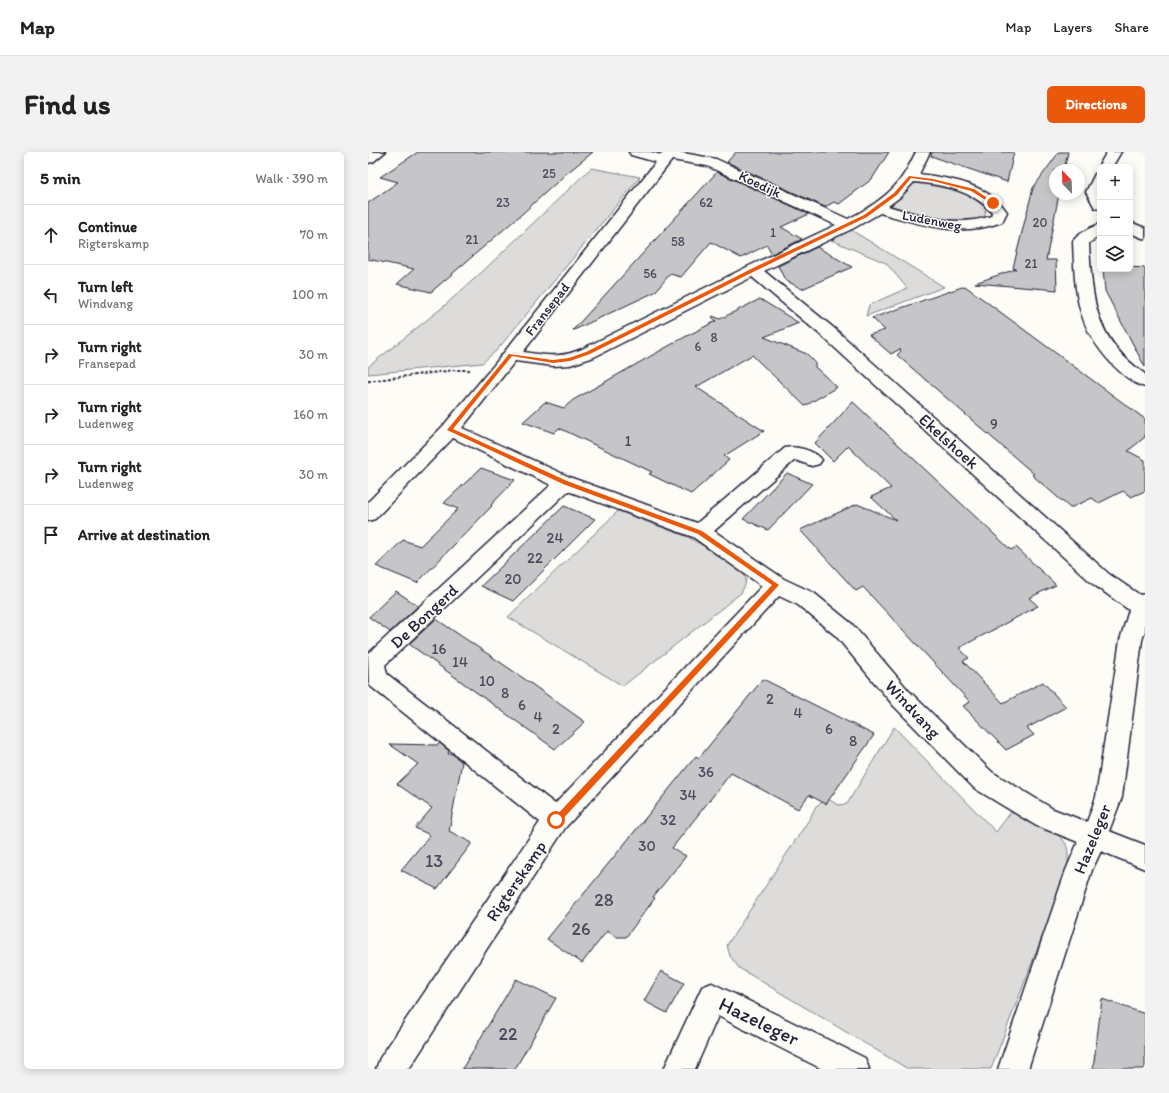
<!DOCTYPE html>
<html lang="en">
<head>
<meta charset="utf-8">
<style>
  body { margin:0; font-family:Itim,sans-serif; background:#f2f2f2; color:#222 }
  .controls { position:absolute; right:12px; top:12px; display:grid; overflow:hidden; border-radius:6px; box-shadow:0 2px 10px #0003 }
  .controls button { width:36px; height:36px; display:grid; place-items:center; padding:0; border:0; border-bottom:1px solid #e0e0e0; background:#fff; color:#222; font:20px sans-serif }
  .compass { position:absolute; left:681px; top:12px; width:36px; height:36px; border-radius:50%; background:#fff; box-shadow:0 2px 10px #0003; rotate:337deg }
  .stop { position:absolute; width:12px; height:12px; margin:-9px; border:3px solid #ea580c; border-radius:50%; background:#fff }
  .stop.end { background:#ea580c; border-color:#fff; box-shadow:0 1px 4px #0008 }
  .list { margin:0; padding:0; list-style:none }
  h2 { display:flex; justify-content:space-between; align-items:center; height:52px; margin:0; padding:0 16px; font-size:17px }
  h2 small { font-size:13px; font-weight:400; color:#767676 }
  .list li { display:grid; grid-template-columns:26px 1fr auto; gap:12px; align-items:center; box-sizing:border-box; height:60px; padding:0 16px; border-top:1px solid #e0e0e0 }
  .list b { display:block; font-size:15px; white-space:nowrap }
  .list p { margin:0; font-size:13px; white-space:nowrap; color:#767676 }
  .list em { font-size:13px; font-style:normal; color:#767676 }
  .icon { flex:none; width:22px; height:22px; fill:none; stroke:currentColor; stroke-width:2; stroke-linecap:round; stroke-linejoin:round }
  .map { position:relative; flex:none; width:777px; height:917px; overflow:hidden; border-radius:6px }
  header { display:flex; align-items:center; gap:24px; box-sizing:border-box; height:56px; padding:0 20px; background:#fff; border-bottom:1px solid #e0e0e0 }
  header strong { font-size:19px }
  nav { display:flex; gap:22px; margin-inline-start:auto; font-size:14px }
  .intro { display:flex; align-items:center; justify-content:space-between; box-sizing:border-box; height:96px; padding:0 24px }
  h1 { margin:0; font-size:28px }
  .button { padding:10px 18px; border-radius:6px; background:#ea580c; color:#fff; font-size:14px; font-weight:700 }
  main { display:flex; gap:24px; padding:0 24px }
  aside { flex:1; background:#fff; border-radius:6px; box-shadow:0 2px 10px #0003 }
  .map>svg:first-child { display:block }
</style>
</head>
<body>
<header>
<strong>Map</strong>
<nav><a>Map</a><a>Layers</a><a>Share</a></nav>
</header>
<div class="intro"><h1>Find us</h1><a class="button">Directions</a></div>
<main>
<aside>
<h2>5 min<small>Walk · 390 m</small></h2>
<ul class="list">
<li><svg class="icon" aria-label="ahead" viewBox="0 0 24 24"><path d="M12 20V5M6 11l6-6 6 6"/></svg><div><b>Continue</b><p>Rigterskamp</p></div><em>70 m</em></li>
<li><svg class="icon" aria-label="left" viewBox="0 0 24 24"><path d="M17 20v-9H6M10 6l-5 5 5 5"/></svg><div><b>Turn left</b><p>Windvang</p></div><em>100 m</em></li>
<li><svg class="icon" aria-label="right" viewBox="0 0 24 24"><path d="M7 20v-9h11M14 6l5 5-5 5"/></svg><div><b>Turn right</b><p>Fransepad</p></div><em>30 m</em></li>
<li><svg class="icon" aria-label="right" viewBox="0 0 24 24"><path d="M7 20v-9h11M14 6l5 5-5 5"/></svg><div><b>Turn right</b><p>Ludenweg</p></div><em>160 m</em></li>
<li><svg class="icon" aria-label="right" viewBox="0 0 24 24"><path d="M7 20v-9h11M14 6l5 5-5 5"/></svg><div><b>Turn right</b><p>Ludenweg</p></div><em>30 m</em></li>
<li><svg class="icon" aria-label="arrive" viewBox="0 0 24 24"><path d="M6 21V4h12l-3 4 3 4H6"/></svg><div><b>Arrive at destination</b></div></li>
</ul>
</aside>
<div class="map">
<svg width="777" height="917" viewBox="0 0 777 917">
  <rect width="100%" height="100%" fill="#fdfcf7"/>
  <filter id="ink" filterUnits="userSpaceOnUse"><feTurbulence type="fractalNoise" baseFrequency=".025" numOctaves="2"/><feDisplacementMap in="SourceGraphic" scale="8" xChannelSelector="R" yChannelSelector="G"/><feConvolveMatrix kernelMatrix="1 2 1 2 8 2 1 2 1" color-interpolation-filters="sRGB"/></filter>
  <g filter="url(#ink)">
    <path fill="#dddcdb" stroke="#807f8b" d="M 223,16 L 272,25 L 129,198 L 114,211 L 0,222 L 0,215 L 75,155 L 114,120 Z
      M 552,30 C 579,38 595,36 618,56 L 617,63 C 615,65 613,68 610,68 C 594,71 534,64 523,54 C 528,45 542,31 552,30 Z
      M 483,78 L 576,135 L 498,164 L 501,153 L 539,136 L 518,111 L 463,88 Z
      M 250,359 L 320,385 L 374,416 L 378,427 L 377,433 L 373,441 L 255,534 L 140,465 Z
      M 526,575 L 628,680 L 643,660 C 658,666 686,676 696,689 C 702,696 700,711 699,720 L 623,917 L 540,917 L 371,816 L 362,804 L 359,793 L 442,666 L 448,654 L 460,647 L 470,653 L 479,652 Z"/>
    <path fill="#c6c6c8" stroke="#22223b" d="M 50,0 L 225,0 L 199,21 L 155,61 L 63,140 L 29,132 L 46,117 L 0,107 L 0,51 L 30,30 L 12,25 Z
      M 368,0 L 521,0 L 504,27 L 471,52 L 466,50 L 457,55 L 359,10 Z
      M 564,0 L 646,0 L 639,30 L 563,4 Z
      M 691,0 L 700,0 L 696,18 L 687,18 L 687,42 L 691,42 L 678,108 L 688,108 L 689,138 L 607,131 L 648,117 L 645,116 L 665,36 Z
      M 349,20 L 441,62 L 413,75 L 434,87 L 404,102 L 399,93 L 373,106 L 343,90 L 313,125 L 302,122 L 287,140 L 206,178 L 205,178 Z
      M 449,95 L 484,115 L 434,137 L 417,128 L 410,114 Z
      M 762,115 L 777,116 L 777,215 L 737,139 L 735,117 L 762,117 Z
      M 597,134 L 777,267 L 777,285 L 760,299 L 777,308 L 777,339 L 763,345 L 755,339 L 731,351 L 724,346 L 702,356 L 664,323 L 666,322 L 529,203 L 533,199 L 532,197 L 523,202 L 501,183 L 517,178 L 504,166 Z
      M 392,147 L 431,171 L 396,185 L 439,202 L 447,210 L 447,215 L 469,235 L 437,254 L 384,203 L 328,235 L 396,279 L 356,304 L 361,308 L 323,342 L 281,322 L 284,320 L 191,276 L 186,281 L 155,270 L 177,250 L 196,256 L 205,248 L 313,187 L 348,169 L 344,165 L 345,164 L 352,167 Z
      M 485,250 L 643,398 L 648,395 L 688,433 L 661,446 L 670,454 L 591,496 L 601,506 L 595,509 L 635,551 L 675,530 L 698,555 L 659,576 L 666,583 L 638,598 L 595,554 L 602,550 L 495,435 L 488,439 L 432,378 L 489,352 L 528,368 L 503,345 L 523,336 L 480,294 L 465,309 L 447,291 Z
      M 113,316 L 147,328 L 123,353 L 124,354 L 49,431 L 8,414 L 35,388 L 52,394 L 90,357 L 76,351 Z
      M 419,321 L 444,332 L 400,378 L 375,367 Z
      M 196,354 L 227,367 L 145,449 L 113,434 Z
      M 28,439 L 50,454 L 22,480 L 1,465 Z
      M 68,467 L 148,521 L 217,570 L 187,597 L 41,492 Z
      M 395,527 L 506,583 L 458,652 L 441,643 L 430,657 L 363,621 L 304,696 L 318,704 L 285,745 L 287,746 L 258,785 L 249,785 L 239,779 L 214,811 L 179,787 L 328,604 L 331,606 Z
      M 72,591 L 81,599 L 80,602 L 84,602 L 94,610 L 81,679 L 104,691 L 69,737 L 33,718 L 62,683 L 47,676 L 64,656 L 29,632 L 50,612 L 21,592 L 70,593 Z
      M 293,819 L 316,831 L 299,861 L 276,849 Z
      M 148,827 L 188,846 L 147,917 L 94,917 Z
      M 734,847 L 777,862 L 777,917 L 725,917 Z"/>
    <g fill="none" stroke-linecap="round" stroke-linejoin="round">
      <defs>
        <path id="minor" d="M 1,0 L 17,0 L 5,10 L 0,11 Z
          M 261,0 L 283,0 L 293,3 L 296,0 L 310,0 L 348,7 L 480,67 C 500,57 524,42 536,22 C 541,15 544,7 548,0 L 562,0 L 551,22 C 582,26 620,32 639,60 L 634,70 C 590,86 555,73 512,61 L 486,76 L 396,119 L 467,177 L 741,422 L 772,443 L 777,442 L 777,479 L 774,488 L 754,645 L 741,679 L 777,693 L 777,717 L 733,699 L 724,718 L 660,917 L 630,917 L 698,718 L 710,690 L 667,673 L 606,636 L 525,553 L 468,484 L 430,453 L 411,444 L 197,676 L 41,917 L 8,917 L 12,906 L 172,670 L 1,533 L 0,502 L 183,333 L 85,286 L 7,367 L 0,369 L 0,350 L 75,274 L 126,213 L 288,10 L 263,3 ZM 304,8 L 339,14 L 468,73 L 379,115 L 214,197 C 190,207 179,203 155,200 ZM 546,30 C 575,33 604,38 624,60 L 623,64 C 589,76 554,64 520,54 L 532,45 ZM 384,125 L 455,185 L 725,432 L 761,458 L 752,488 L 728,645 L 719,670 L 685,657 L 624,620 L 541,539 L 484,472 L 446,441 L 416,427 L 346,379 L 427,308 L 444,314 L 451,312 L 454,308 C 448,299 427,293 417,296 L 329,371 L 204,326 L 94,276 L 147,209 L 185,214 L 202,213 L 226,205 ZM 200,339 L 325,385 L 394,434 L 187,652 L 19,522 L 17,513 Z
          M 739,0 L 753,0 L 744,15 L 732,15 L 732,18 L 730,15 Z
          M 732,21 L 732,57 L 727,56 L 718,40 L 727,22 Z
          M 762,70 L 777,76 L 777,87 L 762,81 Z
          M 732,72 L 732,84 L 721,91 C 724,147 726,187 777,222 L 777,235 C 765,232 754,222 745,213 C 707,173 707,140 705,89 C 710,82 723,75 732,72 Z
          M 344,831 L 497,906 L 501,917 L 454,917 L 350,864 L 327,917 L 296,917 L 334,835 Z"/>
      </defs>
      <use href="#minor" stroke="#22223b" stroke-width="3"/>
      <path stroke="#22223b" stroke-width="2" stroke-dasharray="3 2" stroke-linecap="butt" d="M 0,229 L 87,218 L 102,218"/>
      <path stroke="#22223b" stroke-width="2.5" stroke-dasharray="3.5 3" stroke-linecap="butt" d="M 0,229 L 2,229"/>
      <use href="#minor" fill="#fdfcf7" fill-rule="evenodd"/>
    </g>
  </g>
  <path fill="#ea580c" d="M 541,24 L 565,27 L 606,37 L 627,51 L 624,52 L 603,39 L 565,29 L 543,26 L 529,43 L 499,65 L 387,119 L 222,202 L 202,209 L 185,211 L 144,204 L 85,277 L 199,329 L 334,379 L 411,433 L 191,671 L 186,671 L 186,666 L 404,433 L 330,382 L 195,332 L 79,278 L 141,202 L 185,208 L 201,206 L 218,200 L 383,117 L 496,63 L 526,41 Z"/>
  <g text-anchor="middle" stroke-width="3" stroke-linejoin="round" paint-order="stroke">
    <g font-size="13" fill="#4b4b5e">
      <text x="181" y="26">25</text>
      <text x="135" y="55">23</text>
      <text x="338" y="55">62</text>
      <text x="672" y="75">20</text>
      <text x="405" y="85">1</text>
      <text x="104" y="92">21</text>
      <text x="310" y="94">58</text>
      <text x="663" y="116">21</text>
      <text x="282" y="126">56</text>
      <text x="346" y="190">8</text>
      <text x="330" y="199">6</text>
    </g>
    <g font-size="14" fill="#22223b" stroke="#fdfcf7">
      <text transform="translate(392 32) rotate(25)" y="5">Koedijk</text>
      <text transform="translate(564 68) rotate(11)" y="5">Ludenweg</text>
      <text transform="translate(179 157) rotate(-52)" y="5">Fransepad</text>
    </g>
    <g font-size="15" fill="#4b4b5e">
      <text x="626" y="277">9</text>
      <text x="260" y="294">1</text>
      <text x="187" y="391">24</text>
      <text x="167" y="411">22</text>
      <text x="145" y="432">20</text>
      <text x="71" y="502">16</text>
      <text x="92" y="515">14</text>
      <text x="119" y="534">10</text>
      <text x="137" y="546">8</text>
      <text x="402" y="552">2</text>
      <text x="154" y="558">6</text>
      <text x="430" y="566">4</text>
      <text x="170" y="570">4</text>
      <text x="188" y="582">2</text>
      <text x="461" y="582">6</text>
      <text x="485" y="594">8</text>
      <text x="338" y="625">36</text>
      <text x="320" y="648">34</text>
      <text x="300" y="673">32</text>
      <text x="279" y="699">30</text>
    </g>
    <g font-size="17" fill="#22223b" stroke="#fdfcf7">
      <text transform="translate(581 289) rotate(42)" y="6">Ekelshoek</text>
      <text transform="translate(56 464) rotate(-43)" y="6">De Bongerd</text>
      <text transform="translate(545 557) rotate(47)" y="6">Windvang</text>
      <text transform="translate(724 687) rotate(-68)" y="6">Hazeleger</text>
      <text transform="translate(148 729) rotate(-56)" y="6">Rigterskamp</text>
    </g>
    <g font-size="18" fill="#4b4b5e">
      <text x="66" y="715">13</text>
      <text x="236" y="754">28</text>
      <text x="213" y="783">26</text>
      <text x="140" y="888">22</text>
    </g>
    <g font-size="20" fill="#22223b" stroke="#fdfcf7">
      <text transform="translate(391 869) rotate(26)" y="7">Hazeleger</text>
    </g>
  </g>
</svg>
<div class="controls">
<button>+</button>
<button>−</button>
<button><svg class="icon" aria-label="layers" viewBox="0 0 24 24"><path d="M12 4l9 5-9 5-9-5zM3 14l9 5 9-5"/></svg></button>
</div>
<svg class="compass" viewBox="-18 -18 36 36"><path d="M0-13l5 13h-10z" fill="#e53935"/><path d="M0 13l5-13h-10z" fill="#767676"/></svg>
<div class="stop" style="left:188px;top:668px"></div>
<div class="stop end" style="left:625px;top:51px"></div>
</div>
</main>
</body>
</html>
